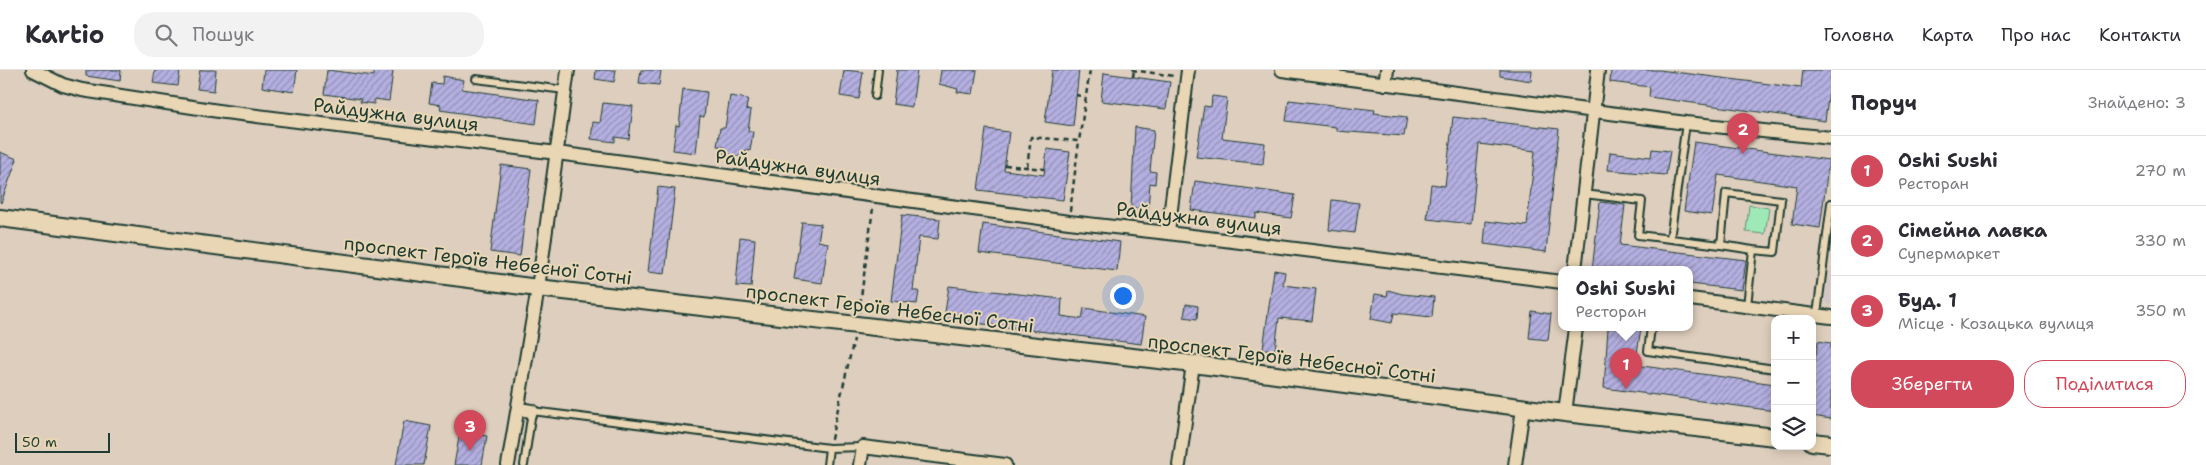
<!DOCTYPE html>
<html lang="uk">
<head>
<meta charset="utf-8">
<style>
  body { margin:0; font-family:"Shantell Sans",sans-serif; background:#f2f2f3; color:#2b2b33 }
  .controls { position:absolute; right:15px; bottom:15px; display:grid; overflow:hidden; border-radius:10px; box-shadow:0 2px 12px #0003 }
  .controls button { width:45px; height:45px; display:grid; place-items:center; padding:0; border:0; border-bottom:1px solid #e1e1e2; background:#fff; color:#2b2b33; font:25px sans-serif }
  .scale { position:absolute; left:15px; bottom:12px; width:95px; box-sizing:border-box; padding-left:5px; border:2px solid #1f3d34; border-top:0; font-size:14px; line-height:18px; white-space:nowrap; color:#1f3d34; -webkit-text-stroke:4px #e9d6b4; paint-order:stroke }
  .you { position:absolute; left:1122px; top:225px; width:18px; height:18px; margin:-12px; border:4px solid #fff; border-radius:50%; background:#1a73e8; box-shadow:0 0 0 8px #1a73e833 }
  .badge { display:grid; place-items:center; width:32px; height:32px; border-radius:50%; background:#d1495b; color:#fff; font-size:16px; font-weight:700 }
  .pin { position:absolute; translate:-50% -41px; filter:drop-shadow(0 1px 2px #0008) }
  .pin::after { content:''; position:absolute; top:26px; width:18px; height:15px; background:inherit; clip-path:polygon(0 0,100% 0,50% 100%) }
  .popup { position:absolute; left:1558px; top:196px; width:135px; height:65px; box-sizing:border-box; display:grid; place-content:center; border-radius:10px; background:#fff; filter:drop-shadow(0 1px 4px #0005); font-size:16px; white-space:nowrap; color:#7c7c81 }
  .popup b { font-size:19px; color:#2b2b33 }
  .popup::after { content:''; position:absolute; left:50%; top:100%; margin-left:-10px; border:10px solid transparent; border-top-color:#fff }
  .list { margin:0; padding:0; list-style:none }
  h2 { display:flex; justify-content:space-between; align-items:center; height:65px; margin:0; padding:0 20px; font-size:21px }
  h2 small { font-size:16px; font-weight:400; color:#7c7c81 }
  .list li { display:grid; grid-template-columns:32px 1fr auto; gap:15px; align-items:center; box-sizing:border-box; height:70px; padding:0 20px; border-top:1px solid #e1e1e2 }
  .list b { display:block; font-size:19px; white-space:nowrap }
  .list p { margin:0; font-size:16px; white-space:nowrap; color:#7c7c81 }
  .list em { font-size:16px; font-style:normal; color:#7c7c81 }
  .actions { display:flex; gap:10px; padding:15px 20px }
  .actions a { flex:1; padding:11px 0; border:1px solid #d1495b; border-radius:20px; text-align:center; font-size:18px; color:#d1495b }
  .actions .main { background:#d1495b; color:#fff }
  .icon { flex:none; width:28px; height:28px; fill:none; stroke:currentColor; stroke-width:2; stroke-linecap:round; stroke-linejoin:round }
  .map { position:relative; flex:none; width:1831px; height:395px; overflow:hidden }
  header { display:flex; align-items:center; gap:30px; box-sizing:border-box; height:70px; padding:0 25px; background:#fff; border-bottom:1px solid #e1e1e2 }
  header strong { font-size:24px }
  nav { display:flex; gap:28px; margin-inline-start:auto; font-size:18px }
  .search { width:350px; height:45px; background:#f2f2f3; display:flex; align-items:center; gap:12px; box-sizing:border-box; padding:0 18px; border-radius:20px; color:#7c7c81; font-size:19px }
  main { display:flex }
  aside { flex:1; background:#fff }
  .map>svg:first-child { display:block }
</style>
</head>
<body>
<header>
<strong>Kartio</strong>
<div class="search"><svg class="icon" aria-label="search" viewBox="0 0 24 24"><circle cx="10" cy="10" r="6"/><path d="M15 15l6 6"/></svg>Пошук</div>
<nav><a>Головна</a><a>Карта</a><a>Про нас</a><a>Контакти</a></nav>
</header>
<main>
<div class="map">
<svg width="1831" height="395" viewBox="0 0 1831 395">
  <defs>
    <pattern id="building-hatch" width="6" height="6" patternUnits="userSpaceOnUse" patternTransform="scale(1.25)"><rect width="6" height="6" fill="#b4afe0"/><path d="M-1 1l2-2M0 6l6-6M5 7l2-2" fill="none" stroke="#9290b6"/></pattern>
  </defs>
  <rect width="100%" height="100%" fill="#decebd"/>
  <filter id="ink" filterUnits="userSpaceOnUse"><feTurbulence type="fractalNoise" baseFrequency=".02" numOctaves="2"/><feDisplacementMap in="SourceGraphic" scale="10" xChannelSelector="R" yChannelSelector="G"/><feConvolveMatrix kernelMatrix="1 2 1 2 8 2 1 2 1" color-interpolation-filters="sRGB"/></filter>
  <g filter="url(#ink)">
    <path fill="#d1c5c8" d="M 1831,194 L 1831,237 L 1825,231 Z"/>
    <path fill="#9fe8b7" stroke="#5f9276" d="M 1749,135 L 1769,138 L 1765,164 L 1746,162 Z"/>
    <path fill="url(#building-hatch)" stroke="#1f3d34" d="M 86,0 L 121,0 L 120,11 L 86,6 Z
      M 155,0 L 180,0 L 178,16 L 153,13 Z
      M 200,0 L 216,0 L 214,21 L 197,19 Z
      M 264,0 L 297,0 L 294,22 L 262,17 Z
      M 327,0 L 374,6 L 374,0 L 393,1 L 389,31 L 374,29 L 374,34 L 360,32 L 361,29 L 324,24 Z
      M 596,0 L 616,0 L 614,12 L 595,9 Z
      M 641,0 L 661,0 L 659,15 L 639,13 Z
      M 844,0 L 863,2 L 859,29 L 840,26 Z
      M 897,0 L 917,0 L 912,37 L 893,34 Z
      M 941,0 L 977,0 L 973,24 L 957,22 L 958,19 L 939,14 Z
      M 1052,0 L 1079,0 L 1073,56 L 1045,52 Z
      M 1500,0 L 1532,0 L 1531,11 L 1500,6 Z
      M 1611,0 L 1659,0 L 1801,18 L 1803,0 L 1831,0 L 1831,6 L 1825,51 L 1649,27 L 1650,17 L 1610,12 Z
      M 1104,3 L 1170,12 L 1166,39 L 1101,31 Z
      M 443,6 L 464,10 L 462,19 L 539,30 L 536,54 L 440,40 L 441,35 L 429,33 L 432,13 L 442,14 Z
      M 683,19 L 707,22 L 704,47 L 700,46 L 696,83 L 673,80 L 676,55 L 679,56 Z
      M 730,26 L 748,29 L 746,39 L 751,40 L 748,61 L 753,62 L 750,81 L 745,80 L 744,87 L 724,84 L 724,77 L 717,76 L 720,58 L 725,58 Z
      M 1212,26 L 1227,28 L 1222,68 L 1265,73 L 1263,94 L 1196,87 L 1204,36 L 1211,37 Z
      M 1289,30 L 1375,40 L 1374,43 L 1407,47 L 1404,66 L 1336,61 L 1336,57 L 1286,51 Z
      M 603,33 L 633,36 L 629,69 L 615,67 L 615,72 L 591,69 L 593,52 L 600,53 Z
      M 1453,47 L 1559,59 L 1546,182 L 1484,174 L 1486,151 L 1527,156 L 1535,81 L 1479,74 L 1471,154 L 1427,149 L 1431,114 L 1445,116 Z
      M 1135,57 L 1154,60 L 1150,101 L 1156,102 L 1155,114 L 1150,113 L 1148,139 L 1131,138 Z
      M 986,59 L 1009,62 L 1004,100 L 1044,105 L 1047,79 L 1070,82 L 1063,130 L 978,120 Z
      M 1694,72 L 1829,90 L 1820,158 L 1792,154 L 1797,116 L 1718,105 L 1712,145 L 1684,141 Z
      M 1652,79 L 1670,81 L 1666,105 L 1608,100 L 1610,82 L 1651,87 Z
      M 0,82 L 17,89 L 1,133 L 0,132 Z
      M 501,95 L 531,99 L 520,186 L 490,182 Z
      M 1195,111 L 1295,125 L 1291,148 L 1256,143 L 1256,148 L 1191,140 Z
      M 658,117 L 675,119 L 665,204 L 648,202 Z
      M 1332,130 L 1359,133 L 1355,163 L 1329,160 Z
      M 1600,132 L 1625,135 L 1620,175 L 1746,190 L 1742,220 L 1690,214 L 1690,200 L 1592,200 Z
      M 902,145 L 940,149 L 938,169 L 919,167 L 913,221 L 919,221 L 917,234 L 891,231 Z
      M 802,152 L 821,154 L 818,171 L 828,173 L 822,213 L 794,209 Z
      M 983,154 L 1120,172 L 1117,201 L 979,183 Z
      M 740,167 L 755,169 L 751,217 L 736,216 Z
      M 1274,200 L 1285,202 L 1283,215 L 1316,219 L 1312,251 L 1279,248 L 1275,280 L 1263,279 Z
      M 949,216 L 1062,229 L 1061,246 L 1082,249 L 1084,238 L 1145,247 L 1141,274 L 944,249 Z
      M 1388,220 L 1402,224 L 1434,227 L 1432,247 L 1394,243 L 1392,253 L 1371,249 L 1375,224 L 1387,226 Z
      M 1186,234 L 1198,236 L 1197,249 L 1184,247 Z
      M 1532,241 L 1551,244 L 1548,270 L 1529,268 Z
      M 1608,258 L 1641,258 L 1635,295 L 1775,314 L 1775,341 L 1604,318 Z
      M 1818,271 L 1831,273 L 1831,349 L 1812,346 L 1812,309 Z
      M 404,351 L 431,356 L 424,395 L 396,395 Z
      M 460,362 L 487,366 L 482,395 L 454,395 Z"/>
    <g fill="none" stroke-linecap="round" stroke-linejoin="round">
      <defs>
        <path id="service" d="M 476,9 L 565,20
          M 875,26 L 878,0
          M 1584,124 L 1642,131 L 1638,165 L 1721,175
          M 1670,169 L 1686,53
          M 1747,236 L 1753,180 L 1775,182 L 1781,130 L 1726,123 L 1721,175 L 1753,180
          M 1817,245 L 1831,133
          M 1651,258 L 1648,281 L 1775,299
          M 524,395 L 532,341 L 829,378 L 863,377
          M 827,395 L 829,378"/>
        <path id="minor" d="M 33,0 L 63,15 L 82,20 L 225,42 L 557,83 L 1069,152 L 1168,163 L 1562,212
          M 1282,0 L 1686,53 L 1831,68
          M 1385,14 L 1387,0
          M 1168,163 L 1188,0
          M 1575,200 L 1598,0
          M 1690,229 L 1831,247
          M 518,339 L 532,341
          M 1565,343 L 1576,258
          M 508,395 L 538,218 L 568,0
          M 860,395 L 863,377 L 1005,395
          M 1179,395 L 1193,294
          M 1515,395 L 1523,338"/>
        <path id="tertiary" d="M 0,148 L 538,218 L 1193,294 L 1565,343 L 1775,367
          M 1812,372 L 1831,374"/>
      </defs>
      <use href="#service" stroke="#1f3d34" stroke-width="10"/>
      <use href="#minor" stroke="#1f3d34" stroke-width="16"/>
      <use href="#tertiary" stroke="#1f3d34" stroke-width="20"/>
      <path stroke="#1f3d34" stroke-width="2.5" stroke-dasharray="5 4" stroke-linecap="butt" d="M 1132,0 L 1175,6
        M 1133,7 L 1134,0
        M 1076,25 L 1085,27
        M 1005,95 L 1044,99
        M 1027,97 L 1031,67 L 1079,71 L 1090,0
        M 1070,141 L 1079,71
        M 859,242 L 873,138
        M 831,369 L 854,269"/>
      <use href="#service" stroke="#e9d6b4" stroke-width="6"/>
      <use href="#minor" stroke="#e9d6b4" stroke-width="12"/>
      <use href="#tertiary" stroke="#e9d6b4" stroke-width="16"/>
    </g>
  </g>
  <g text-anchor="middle" stroke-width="4" stroke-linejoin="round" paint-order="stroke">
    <g font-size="19" fill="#1f3d34" stroke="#e9d6b4">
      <text transform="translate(396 44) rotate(7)" y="7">Райдужна вулиця</text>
      <text transform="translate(798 97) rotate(8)" y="7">Райдужна вулиця</text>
      <text transform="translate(1199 148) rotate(7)" y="7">Райдужна вулиця</text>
      <text transform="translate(488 190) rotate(7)" y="7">проспект Героїв Небесної Сотні</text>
      <text transform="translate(890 238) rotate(7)" y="7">проспект Героїв Небесної Сотні</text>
      <text transform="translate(1292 288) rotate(7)" y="7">проспект Героїв Небесної Сотні</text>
    </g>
  </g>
</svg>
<div class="controls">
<button>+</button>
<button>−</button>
<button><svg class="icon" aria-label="layers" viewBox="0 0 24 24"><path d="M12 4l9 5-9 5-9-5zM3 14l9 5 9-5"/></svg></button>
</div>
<div class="scale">50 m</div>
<div class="you"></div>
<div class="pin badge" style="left:1626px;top:319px">1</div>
<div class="popup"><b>Oshi Sushi</b>Ресторан</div>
<div class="pin badge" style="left:1743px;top:84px">2</div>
<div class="pin badge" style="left:470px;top:381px">3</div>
</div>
<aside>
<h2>Поруч<small>Знайдено: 3</small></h2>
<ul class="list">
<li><span class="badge">1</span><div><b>Oshi Sushi</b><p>Ресторан</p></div><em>270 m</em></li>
<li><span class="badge">2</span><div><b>Сімейна лавка</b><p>Супермаркет</p></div><em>330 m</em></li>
<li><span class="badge">3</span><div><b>Буд. 1</b><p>Місце · Козацька вулиця</p></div><em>350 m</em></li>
</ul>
<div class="actions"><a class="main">Зберегти</a><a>Поділитися</a></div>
</aside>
</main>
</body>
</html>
